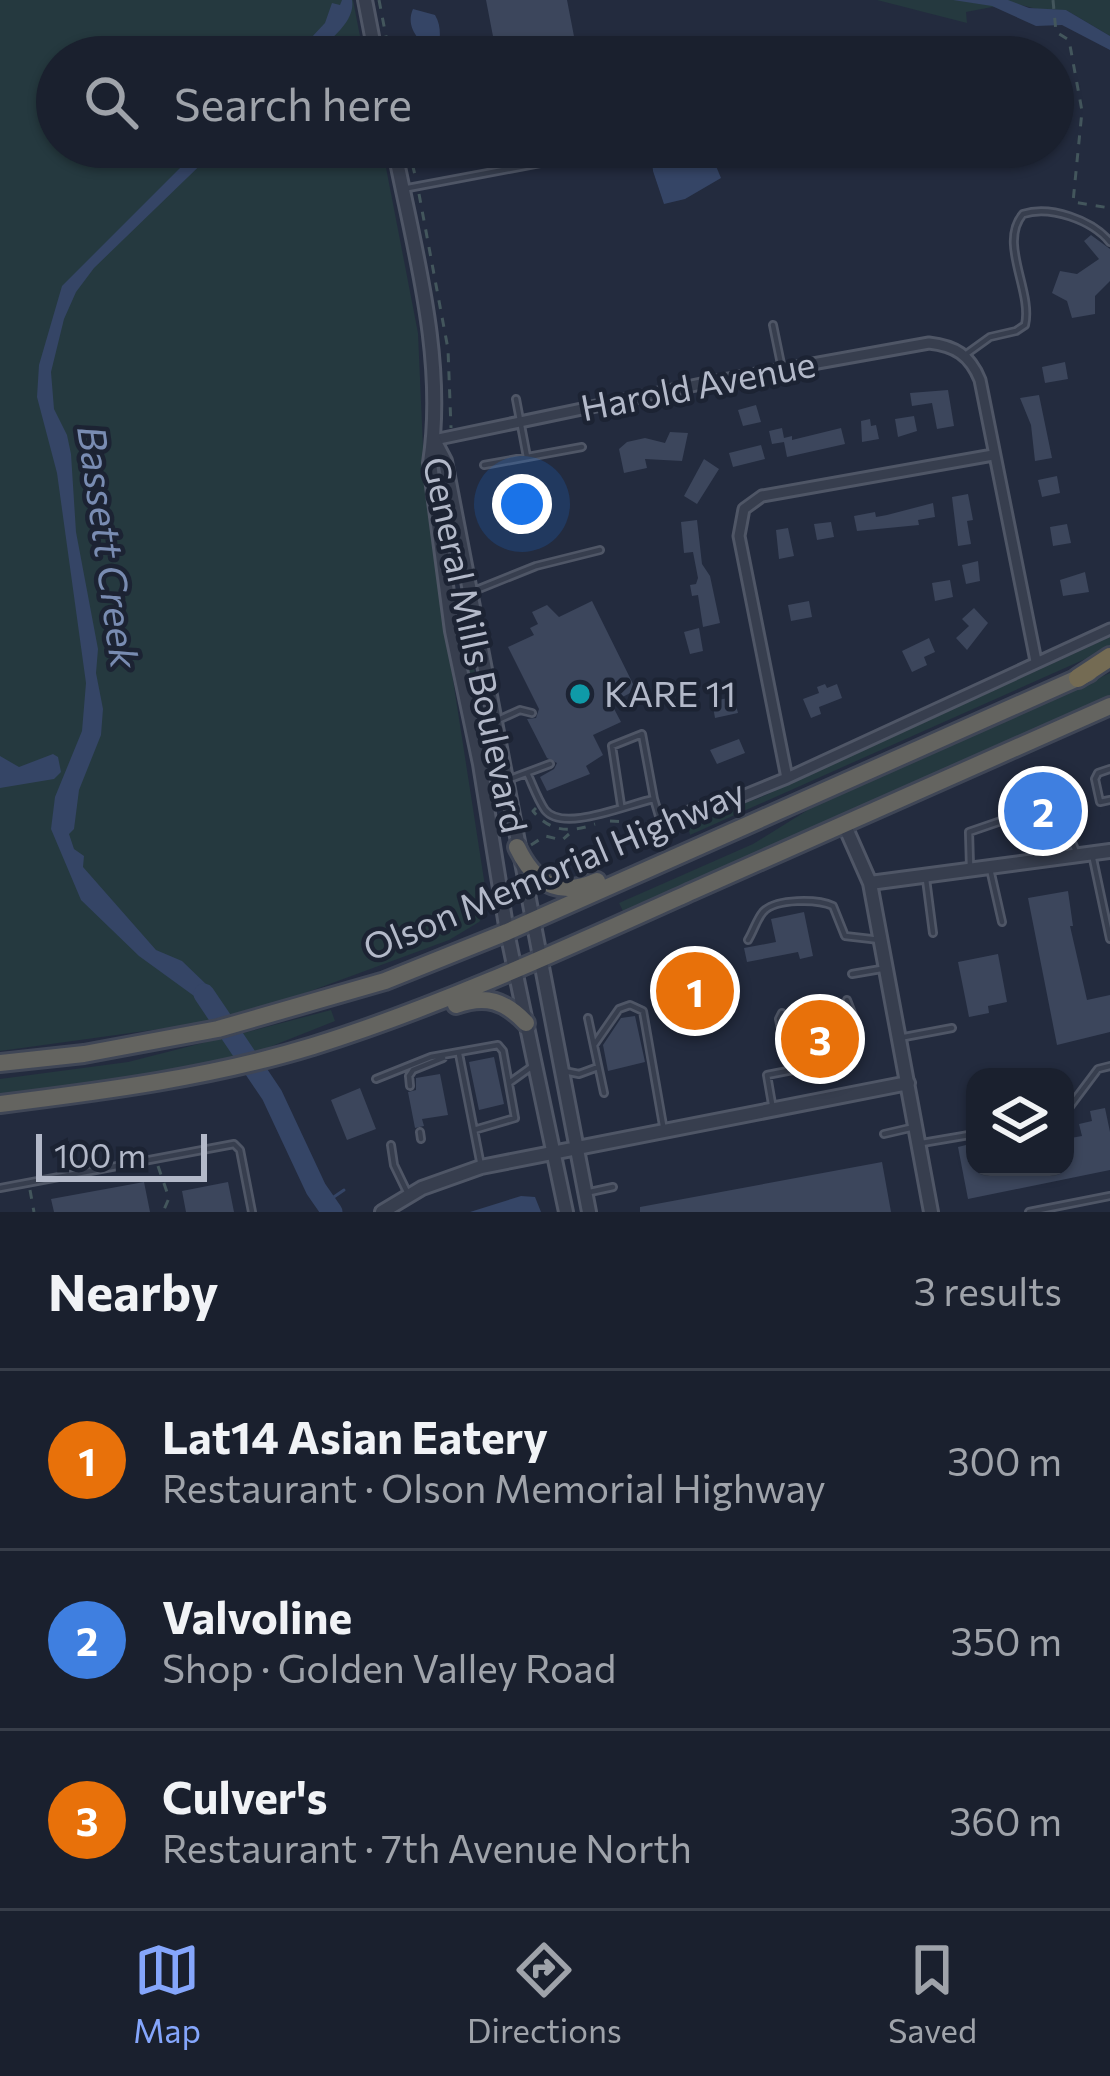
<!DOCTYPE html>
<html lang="en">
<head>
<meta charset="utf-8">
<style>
  body { margin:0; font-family:Commissioner,sans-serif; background:#272d3a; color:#f1f3f6 }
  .controls { position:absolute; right:36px; bottom:36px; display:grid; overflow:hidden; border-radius:24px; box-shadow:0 3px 9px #0004 }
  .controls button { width:108px; height:108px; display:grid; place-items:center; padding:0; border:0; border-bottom:3px solid #383e4a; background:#1a202e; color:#f1f3f6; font:60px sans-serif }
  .scale { position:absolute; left:36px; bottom:30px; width:171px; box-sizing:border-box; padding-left:12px; border:6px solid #b3b9c9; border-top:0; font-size:33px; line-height:42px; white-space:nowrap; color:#b3b9c9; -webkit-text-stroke:9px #1c2333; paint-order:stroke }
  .you { position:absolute; left:522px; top:504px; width:42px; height:42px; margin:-30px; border:9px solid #fff; border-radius:50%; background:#1a73e8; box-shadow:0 0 0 18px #1a73e833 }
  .badge { display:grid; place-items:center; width:78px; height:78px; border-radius:50%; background:#85a6fc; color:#fff; font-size:39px; font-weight:700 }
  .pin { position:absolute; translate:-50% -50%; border:6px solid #fff; box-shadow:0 3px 12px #0006 }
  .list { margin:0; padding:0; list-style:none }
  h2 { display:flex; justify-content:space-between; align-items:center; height:156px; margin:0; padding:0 48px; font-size:51px }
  h2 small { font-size:39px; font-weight:400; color:#9fa3aa }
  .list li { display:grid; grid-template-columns:78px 1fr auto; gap:36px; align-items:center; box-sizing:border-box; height:180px; padding:0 48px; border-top:3px solid #383e4a }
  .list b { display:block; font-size:45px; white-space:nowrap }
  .list p { margin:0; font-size:39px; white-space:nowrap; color:#9fa3aa }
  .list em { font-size:39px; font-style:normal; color:#9fa3aa }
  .icon { flex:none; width:66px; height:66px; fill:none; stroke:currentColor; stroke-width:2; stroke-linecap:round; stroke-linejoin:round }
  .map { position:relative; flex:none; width:1110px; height:1212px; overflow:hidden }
  .search { position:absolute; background:#1a202e; box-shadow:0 3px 9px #0004; left:36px; right:36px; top:36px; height:132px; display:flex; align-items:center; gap:30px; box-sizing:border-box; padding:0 42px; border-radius:66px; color:#9fa3aa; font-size:45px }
  .sheet { height:696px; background:#1a202e }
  nav { display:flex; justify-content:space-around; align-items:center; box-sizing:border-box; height:168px; border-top:3px solid #383e4a; background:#1a202e; font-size:33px; color:#9fa3aa }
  nav a { display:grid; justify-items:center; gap:6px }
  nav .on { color:#85a6fc }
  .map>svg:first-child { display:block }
</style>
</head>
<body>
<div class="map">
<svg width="1110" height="1212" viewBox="0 0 1110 1212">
  <rect width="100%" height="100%" fill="#232b3e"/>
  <path fill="#25393f" d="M 0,0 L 353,0 L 364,57 L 57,57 L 57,147 L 382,147 L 418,333 L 423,447 L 438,583 L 487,899 L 486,913 L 479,922 L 449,940 L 289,999 L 196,1024 L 0,1051 Z
    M 877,0 L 1110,0 L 1110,36 L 1066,10 L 1045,11 L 1013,3 L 966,12 L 967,23 Z
    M 463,612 L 486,730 L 482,731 C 473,702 451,638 463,612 Z
    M 1110,637 L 1110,648 L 690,835 L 687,820 L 757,799 Z
    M 1110,673 L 1110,697 L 624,913 L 619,903 L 753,844 L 819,803 Z
    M 331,1010 L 335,1021 L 257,1052 L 248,1053 L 236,1035 Z
    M 226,1037 L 238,1056 L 131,1078 L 0,1094 L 0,1079 L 128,1062 Z"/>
  <path fill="#354566" d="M 342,0 L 352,0 C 356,22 328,41 312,57 L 293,57 L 325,23 L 332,3 L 340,5 Z
    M 953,0 L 1008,0 L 1029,8 L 1066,10 L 1110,36 L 1110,50 L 1062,25 L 1036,26 L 992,6 Z
    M 413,9 L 435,15 C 443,28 439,43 438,57 L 428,57 C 423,39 404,30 413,9 Z
    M 201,147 L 219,147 L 94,268 L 76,292 L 64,319 L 51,372 L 54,409 L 67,435 L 71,454 L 76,532 L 98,649 L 96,673 L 103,709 L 101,735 L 79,790 L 74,829 L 69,834 L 74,849 L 84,856 L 83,867 L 156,950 L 182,961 L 208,986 L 224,1012 L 213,1019 L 201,1001 L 139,956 L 81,900 L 51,829 L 55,797 L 82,731 L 86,683 L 57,473 L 37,397 L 39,365 L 62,286 Z
    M 651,147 L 708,147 L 721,178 L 685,199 L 664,204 L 653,171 Z
    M 53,754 L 58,757 L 61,772 L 54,779 L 0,788 L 0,756 L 19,767 Z
    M 521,1196 L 535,1197 L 541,1212 L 470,1212 Z"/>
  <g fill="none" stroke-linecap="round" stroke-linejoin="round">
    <path stroke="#354566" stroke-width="3" d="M 325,1203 L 344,1190"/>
    <path stroke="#354566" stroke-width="21" d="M 204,994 L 272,1095 L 316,1189 L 332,1212"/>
  </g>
  <path fill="#3c465c" d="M 486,0 L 567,0 L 578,57 L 497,57 Z
    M 1091,235 L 1110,249 L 1110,281 L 1095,296 L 1095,314 L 1072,318 L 1067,301 L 1052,293 L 1060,271 L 1077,274 L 1099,259 L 1084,241 Z
    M 1065,362 L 1068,379 L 1045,383 L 1042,367 Z
    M 948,390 L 954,426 L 937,429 L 932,403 L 912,406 L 910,393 Z
    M 1039,395 L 1052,458 L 1035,461 L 1031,425 L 1020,398 Z
    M 756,405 L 761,422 L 743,426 L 738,410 Z
    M 914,416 L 917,431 L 898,437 L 895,419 Z
    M 870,419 L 871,426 L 876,425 L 879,439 L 862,442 L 861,421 Z
    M 782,428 L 784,438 L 792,436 L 792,440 L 841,428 L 845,444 L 787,457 L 784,442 L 772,444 L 769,431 Z
    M 670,432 L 688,433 L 682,461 L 645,459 L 647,468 L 624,473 L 619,449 L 627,442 L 645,438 L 665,443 Z
    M 761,445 L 765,459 L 733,467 L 729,453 Z
    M 704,459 L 719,469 L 697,504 L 684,496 Z
    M 1057,476 L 1060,493 L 1042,497 L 1038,480 Z
    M 968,494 L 973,520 L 967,521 L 971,544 L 958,546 L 952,497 Z
    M 933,503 L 935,517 L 918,520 L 919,525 L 857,531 L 854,516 L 875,512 L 876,517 L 887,515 Z
    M 697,520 L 702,564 L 710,576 L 720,623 L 703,627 L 698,595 L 692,596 L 690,585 L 696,584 L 698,578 L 693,552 L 684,553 L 681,522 Z
    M 831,522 L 834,537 L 817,540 L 814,524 Z
    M 1067,524 L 1071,543 L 1053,546 L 1050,527 Z
    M 788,528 L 794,556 L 779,559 L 776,530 Z
    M 978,561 L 980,581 L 966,584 L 962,565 Z
    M 1085,572 L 1089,592 L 1063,596 L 1060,580 Z
    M 950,580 L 953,597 L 935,601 L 932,583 Z
    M 592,601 L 636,690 L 611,703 L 621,722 L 593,735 L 603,755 L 586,766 L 590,774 L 547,791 L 540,777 L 554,769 L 557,763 L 547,758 L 527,719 L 536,718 L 539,709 L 508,647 L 534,635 L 530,628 L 538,624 L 532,612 L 547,605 L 559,617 Z
    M 809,601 L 812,617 L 791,621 L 788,605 Z
    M 974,608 L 988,623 L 967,650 L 956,638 L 969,626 L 962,619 Z
    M 699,628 L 703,651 L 690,654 L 684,632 Z
    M 929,638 L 935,652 L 924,657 L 927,665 L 912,672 L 902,651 Z
    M 825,684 L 827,688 L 837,684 L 842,698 L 819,707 L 821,714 L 811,718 L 803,699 L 819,693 L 817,687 Z
    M 734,697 L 738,713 L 715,718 L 712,701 Z
    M 739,739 L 745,753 L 717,764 L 710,750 Z
    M 1048,797 L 1057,816 L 1036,825 L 1028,806 Z
    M 1068,891 L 1073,926 L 1070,926 L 1087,1000 L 1110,995 L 1110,1032 L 1057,1045 L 1028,898 Z
    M 804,912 L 813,956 L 800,959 L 798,952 L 747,962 L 744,948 L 776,942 L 771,919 Z
    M 998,954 L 1007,1002 L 988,1006 L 989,1013 L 969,1017 L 958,962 Z
    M 705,967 L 715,1015 L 690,1020 L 677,973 Z
    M 635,1016 L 645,1062 L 608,1071 L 603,1045 L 621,1018 Z
    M 842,1024 L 846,1046 L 799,1056 L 795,1033 Z
    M 494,1057 L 504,1104 L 479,1110 L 469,1062 Z
    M 440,1074 L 448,1115 L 422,1119 L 424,1126 L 415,1128 L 408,1092 L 416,1090 L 416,1078 Z
    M 360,1088 L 376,1129 L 347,1140 L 331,1100 Z
    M 1105,1108 L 1110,1132 L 1110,1170 L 968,1199 L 958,1147 L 974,1143 L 975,1167 L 1065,1167 L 1065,1139 L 1082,1136 L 1079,1124 L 1092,1121 L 1090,1111 Z
    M 882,1162 L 891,1212 L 640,1212 L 640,1207 Z
    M 144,1182 L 150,1212 L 54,1212 L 51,1199 Z
    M 228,1182 L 234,1212 L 186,1212 L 182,1191 Z"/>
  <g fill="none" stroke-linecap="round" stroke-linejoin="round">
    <defs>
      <path id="service" d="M 408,188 L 609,150
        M 773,325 L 782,369
        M 965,355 L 990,337 L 1016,331 L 1025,325 C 1033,291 998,243 1023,214 C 1050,205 1092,220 1110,242
        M 516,399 L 527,457
        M 484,465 L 582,447
        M 449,601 L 536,566 L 600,550
        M 498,720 L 520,710 L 532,713
        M 1110,769 L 1098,773 L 1095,779 L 1100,802 L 1110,800
        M 528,775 C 533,786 538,800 545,810 C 563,833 628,804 654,799 L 642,734 L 612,746 L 621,805
        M 510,779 L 550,764
        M 654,799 L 659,816
        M 1092,854 L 1110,939
        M 970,866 L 969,832 L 1001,821 L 1016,797 L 1053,782 L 1062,785 L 1072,815 L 1070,837 L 1076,852
        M 990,869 L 1002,922
        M 926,879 L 933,933
        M 748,940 C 753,932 757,919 763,912 C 776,898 818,899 833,906 L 845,936 L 880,940
        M 852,974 L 881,969
        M 782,1013 L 779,1019 L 787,1058 L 800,1064 L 853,1052 L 851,1013
        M 588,1018 L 604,1093
        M 899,1038 L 952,1028
        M 594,1045 L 619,1009 L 630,1005 L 643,1011 L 664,1131
        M 459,1054 L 481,1166
        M 564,1071 L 579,1074 L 598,1067
        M 376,1079 L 431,1057 L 498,1045 L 503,1051 L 515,1118 L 474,1130
        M 509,1083 L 534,1065
        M 410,1086 L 409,1076 L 413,1070 L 443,1058
        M 772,1104 L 767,1075 L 849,1059 L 858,1052 L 854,1018 L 847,1000
        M 1065,1113 L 1098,1069 L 1110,1066
        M 420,1132 L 421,1139
        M 884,1134 L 910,1128
        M 922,1143 L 975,1134
        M 391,1145 L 394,1165 L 409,1196
        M 0,1188 L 234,1144 L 240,1150 L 252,1212
        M 590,1192 L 613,1187
        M 1029,1212 L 1110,1196"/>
      <path id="minor" d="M 434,440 L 701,384 L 929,343 C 955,346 970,355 980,380 L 1036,661
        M 787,778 L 739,536 L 744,509 L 762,496 L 993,455
        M 689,812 L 743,796 L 787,778 L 1110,629"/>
      <path id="tertiary" d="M 365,0 L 376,57
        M 394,147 C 414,249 446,358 430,463 L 452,631 L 480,764 L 507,932 L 566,1212
        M 434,440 L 445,461 L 589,1212
        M 844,824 L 870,883 L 931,1212
        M 870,883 L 1110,851
        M 382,1212 L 422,1188 L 481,1167 L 908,1083"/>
      <path id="trunk" d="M 517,847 C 534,883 558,898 597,881
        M 456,1005 C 486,994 505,1001 526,1023
        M 0,1063 L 84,1054 L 218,1029 L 385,981 L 507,932 L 1089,673
        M 0,1104 C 105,1091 212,1077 313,1046 C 444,1005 568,947 693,891 C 832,829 971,767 1110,706"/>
      <path id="motorway" d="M 1078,678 L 1110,657"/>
    </defs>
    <use href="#service" stroke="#4f5666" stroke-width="10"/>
    <use href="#minor" stroke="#4f5666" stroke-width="15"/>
    <use href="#tertiary" stroke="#4f5666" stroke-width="18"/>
    <use href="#trunk" stroke="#3f4656" stroke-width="22"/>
    <use href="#motorway" stroke="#3f4656" stroke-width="24"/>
    <path stroke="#43565c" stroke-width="3" stroke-dasharray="9 9" stroke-linecap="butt" d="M 379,0 L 390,57
      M 1053,0 L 1056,32 L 1069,40 L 1082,111 L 1073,202 L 1110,208
      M 408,147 L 416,179
      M 419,194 L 448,349 L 451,428
      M 536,808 L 533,811 C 550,832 570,833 595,824
      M 610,821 L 655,823
      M 531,845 L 545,836 L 562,840 L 569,834
      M 158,1166 L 169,1198 L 163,1212
      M 30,1190 L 34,1212"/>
    <use href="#service" stroke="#373e4e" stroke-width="4.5"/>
    <use href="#minor" stroke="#373e4e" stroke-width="9"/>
    <use href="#tertiary" stroke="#373e4e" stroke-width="12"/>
    <use href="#trunk" stroke="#646460" stroke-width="16"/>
    <use href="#motorway" stroke="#746b53" stroke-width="18"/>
  </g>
  <circle fill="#0f9aa8" stroke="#1c2333" stroke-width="4.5" cx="580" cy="694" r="12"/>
  <g text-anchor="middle" stroke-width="9" stroke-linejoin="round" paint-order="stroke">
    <g font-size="36" fill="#b3b9c9" stroke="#1c2333">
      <text transform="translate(698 386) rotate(-11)" y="13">Harold Avenue</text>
      <text transform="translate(475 645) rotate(78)" y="13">General Mills Boulevard</text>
      <text transform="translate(554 870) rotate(-23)" y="13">Olson Memorial Highway</text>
    </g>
    <g font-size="36" fill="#b3b9c9" stroke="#1c2333" text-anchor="start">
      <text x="604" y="707">KARE 11</text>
    </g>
    <g font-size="39" font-style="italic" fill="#798cb2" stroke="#1c2333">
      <text transform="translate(108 547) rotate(82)" y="14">Bassett Creek</text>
    </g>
  </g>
</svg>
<div class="controls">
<button><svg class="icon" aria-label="layers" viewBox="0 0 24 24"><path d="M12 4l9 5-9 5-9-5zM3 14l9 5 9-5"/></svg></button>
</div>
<div class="scale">100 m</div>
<div class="you"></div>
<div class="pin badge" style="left:695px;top:991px;background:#e8710a">1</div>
<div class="pin badge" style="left:1043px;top:811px;background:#3f7fe0">2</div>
<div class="pin badge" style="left:820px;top:1039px;background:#e8710a">3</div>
<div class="search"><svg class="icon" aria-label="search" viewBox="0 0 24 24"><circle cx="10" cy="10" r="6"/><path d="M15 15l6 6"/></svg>Search here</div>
</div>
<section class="sheet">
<h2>Nearby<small>3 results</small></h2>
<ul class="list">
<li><span class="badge" style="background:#e8710a">1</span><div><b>Lat14 Asian Eatery</b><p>Restaurant · Olson Memorial Highway</p></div><em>300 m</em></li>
<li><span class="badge" style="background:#3f7fe0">2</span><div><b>Valvoline</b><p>Shop · Golden Valley Road</p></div><em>350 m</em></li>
<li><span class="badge" style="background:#e8710a">3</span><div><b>Culver's</b><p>Restaurant · 7th Avenue North</p></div><em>360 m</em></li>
</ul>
</section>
<nav>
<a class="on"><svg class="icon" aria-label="map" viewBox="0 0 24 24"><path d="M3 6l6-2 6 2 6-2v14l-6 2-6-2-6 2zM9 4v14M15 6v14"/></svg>Map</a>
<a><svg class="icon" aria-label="directions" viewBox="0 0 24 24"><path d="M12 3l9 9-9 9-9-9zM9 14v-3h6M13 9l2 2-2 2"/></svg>Directions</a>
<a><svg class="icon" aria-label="saved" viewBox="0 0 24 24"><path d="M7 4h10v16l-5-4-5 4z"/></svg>Saved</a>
</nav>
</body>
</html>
